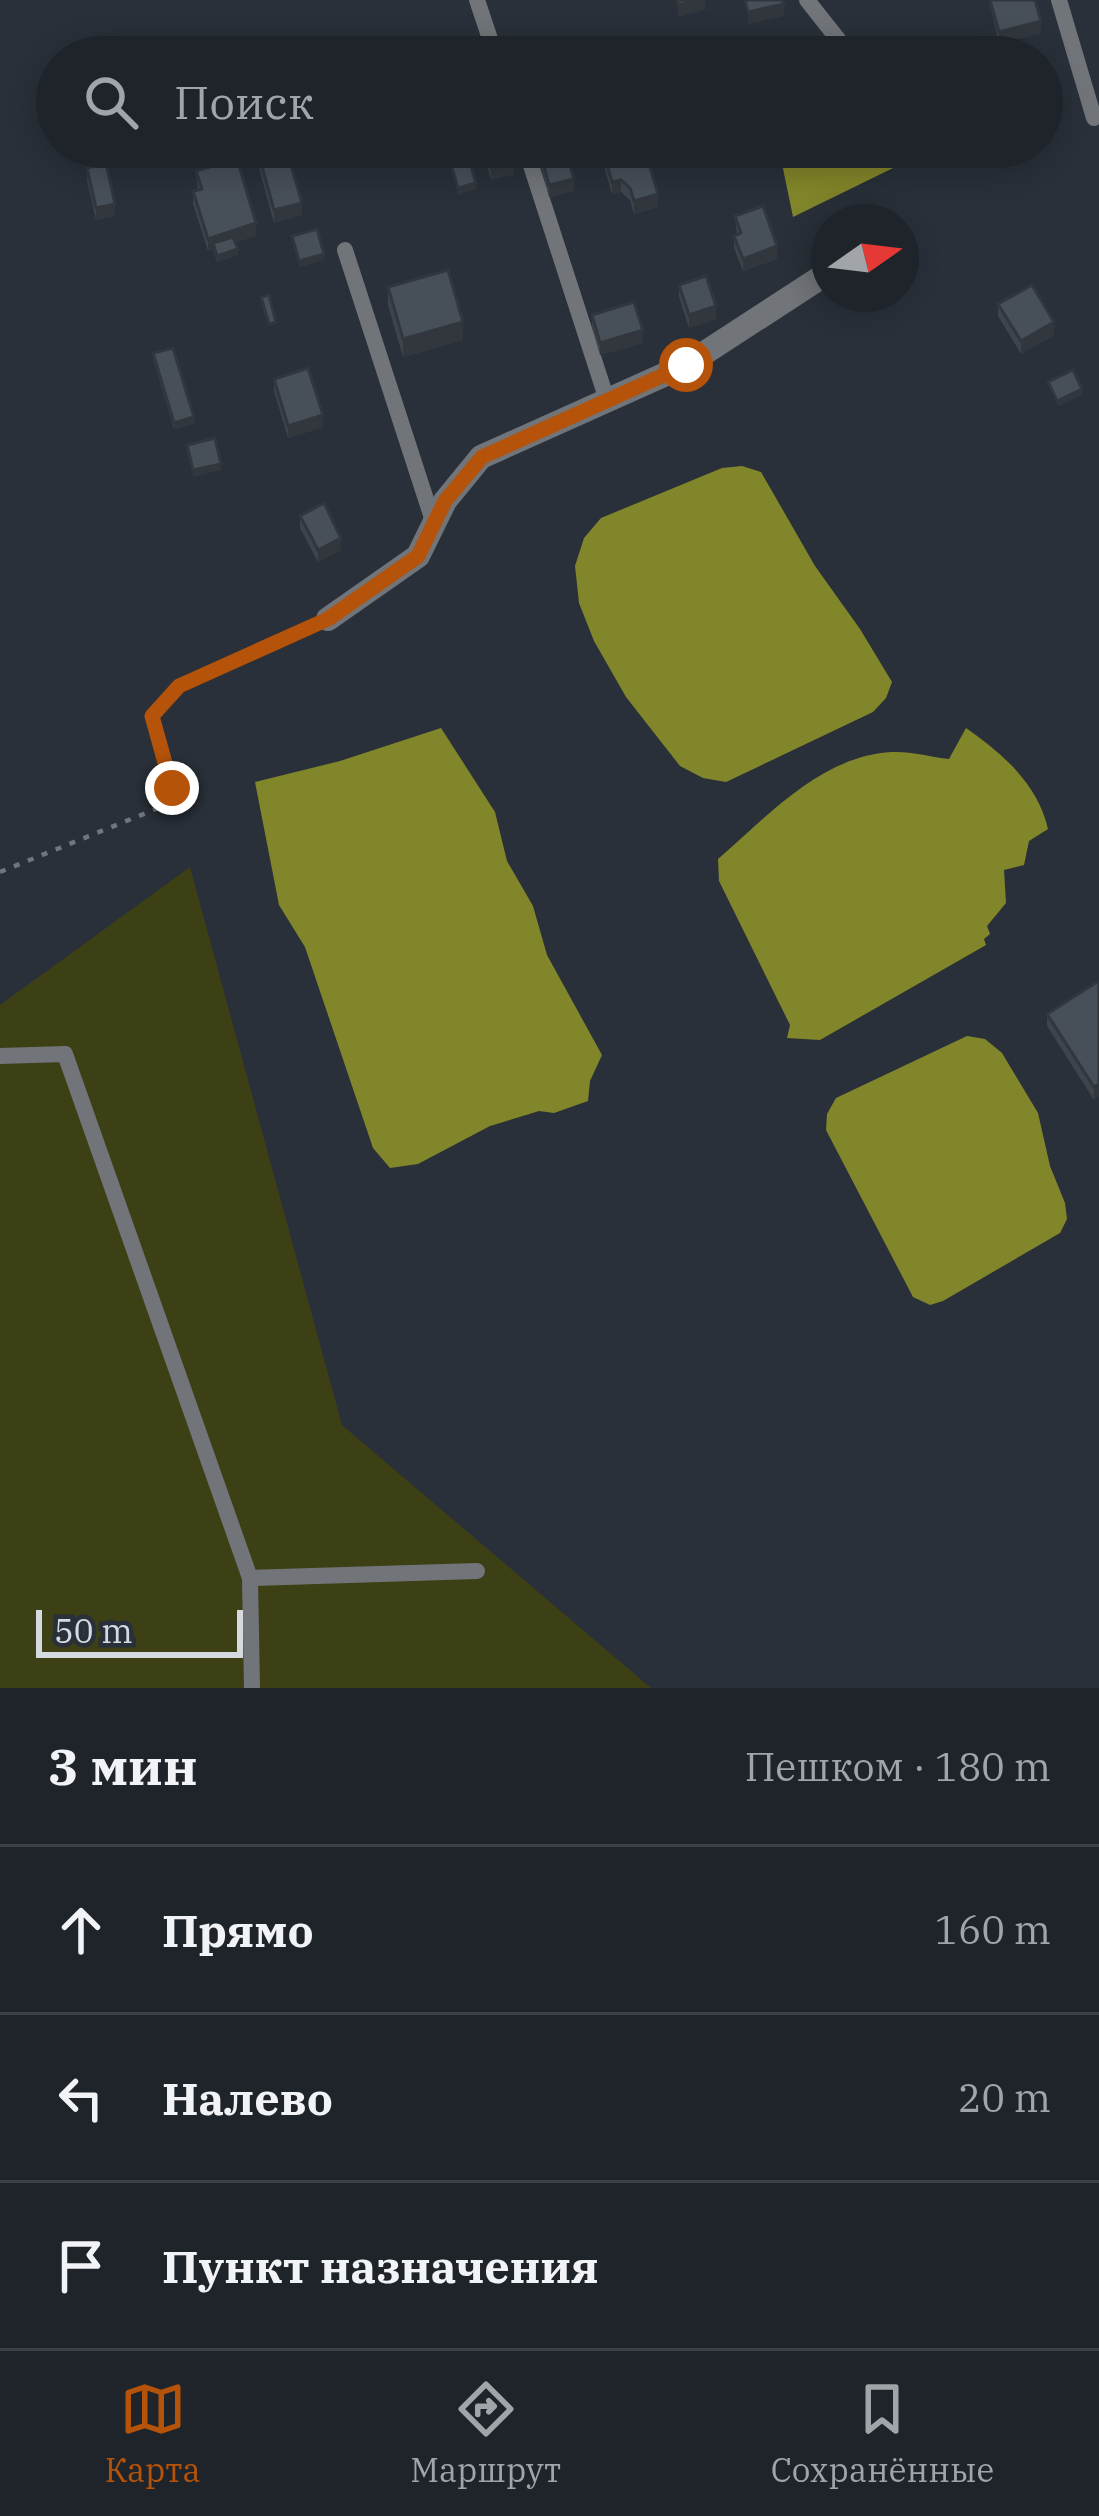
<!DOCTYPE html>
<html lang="ru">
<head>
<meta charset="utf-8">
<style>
  body { margin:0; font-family:"IBM Plex Serif",serif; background:#2c3037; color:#f1f3f6 }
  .compass { position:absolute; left:811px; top:204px; width:108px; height:108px; border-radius:50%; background:#1f242b; box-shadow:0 6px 30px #0003; rotate:76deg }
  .scale { position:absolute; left:36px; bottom:30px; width:207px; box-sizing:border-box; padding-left:12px; border:6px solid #d5dae0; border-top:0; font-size:33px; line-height:42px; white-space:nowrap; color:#d5dae0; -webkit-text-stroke:9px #293039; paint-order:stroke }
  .stop { position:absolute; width:36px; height:36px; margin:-27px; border:9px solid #b45309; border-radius:50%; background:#fff }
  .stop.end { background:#b45309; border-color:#fff; box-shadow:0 3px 12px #0008 }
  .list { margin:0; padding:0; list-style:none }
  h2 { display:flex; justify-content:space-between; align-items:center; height:156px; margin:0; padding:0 48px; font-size:51px }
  h2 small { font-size:39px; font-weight:400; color:#a1a4a9 }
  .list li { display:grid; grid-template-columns:78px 1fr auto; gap:36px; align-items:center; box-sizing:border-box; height:168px; padding:0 48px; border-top:3px solid #3c4147 }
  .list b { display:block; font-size:45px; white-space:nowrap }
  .list em { font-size:39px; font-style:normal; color:#a1a4a9 }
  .icon { flex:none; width:66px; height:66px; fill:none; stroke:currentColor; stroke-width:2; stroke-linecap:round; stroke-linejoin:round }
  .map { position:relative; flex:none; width:1099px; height:1688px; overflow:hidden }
  .search { position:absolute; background:#1f242b; box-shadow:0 6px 30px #0003; left:36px; right:36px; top:36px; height:132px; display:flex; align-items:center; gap:30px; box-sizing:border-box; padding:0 42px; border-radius:66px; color:#a1a4a9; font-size:45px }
  .sheet { height:660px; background:#1f242b }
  nav { display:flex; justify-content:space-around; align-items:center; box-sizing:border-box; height:168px; border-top:3px solid #3c4147; background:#1f242b; font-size:33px; color:#a1a4a9 }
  nav a { display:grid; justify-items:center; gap:6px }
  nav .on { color:#b45309 }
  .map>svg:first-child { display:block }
</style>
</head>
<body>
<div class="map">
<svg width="1099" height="1688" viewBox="0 0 1099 1688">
  <rect width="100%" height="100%" fill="#293039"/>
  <path fill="#3d3f15" d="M 190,867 L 342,1425 L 651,1688 L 0,1688 L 0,1005 Z"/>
  <path fill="#82862a" d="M 783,147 L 936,147 L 793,217 L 779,149 Z
    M 742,466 L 761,472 L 815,566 L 860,629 L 892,682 L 886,698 L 873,712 L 726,782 L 703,778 L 680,766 L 626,697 L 594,641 L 579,603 L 575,566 L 584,538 L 601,518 L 722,468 Z
    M 441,728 L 495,812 L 507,861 L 533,906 L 547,955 L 602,1055 L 590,1081 L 588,1101 L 554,1113 L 539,1111 L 490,1126 L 418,1164 L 390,1168 L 373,1148 L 305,947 L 279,905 L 255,782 L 340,761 Z
    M 966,728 C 1002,753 1038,784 1048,829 L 1029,841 L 1024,865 L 1004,870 L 1006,903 L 987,926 L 990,934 L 984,939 L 986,945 L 820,1040 L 787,1038 L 790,1025 L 719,881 L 718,859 C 769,815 821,756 892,752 C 910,751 931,757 949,759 Z
    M 967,1036 L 985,1039 L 1002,1053 L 1038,1113 L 1050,1166 L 1065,1203 L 1067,1219 L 1060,1233 L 943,1301 L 930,1305 L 913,1297 L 826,1130 L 827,1114 L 836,1098 Z"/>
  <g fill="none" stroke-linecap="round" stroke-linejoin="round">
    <path stroke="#70767e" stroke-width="4.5" stroke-dasharray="6 9" stroke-linecap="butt" d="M 0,872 L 161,807 L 172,788 L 152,716 L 179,686 L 306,628"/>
    <path stroke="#717579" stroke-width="16" d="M 477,0 L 496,57
      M 807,0 L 852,57
      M 1059,0 L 1094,118
      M 525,147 L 607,400
      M 345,250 L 434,524
      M 0,1056 L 65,1054 L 250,1578 L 252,1688
      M 250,1578 L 477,1571"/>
    <path stroke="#717579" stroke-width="24" d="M 328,619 L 418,556 L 445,501 L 481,457 L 686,365 L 829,272"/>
  </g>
  <path fill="#3d444c" d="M 989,0 L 1035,0 L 1041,33 L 999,44 Z
    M 482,147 L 509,147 L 514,174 L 491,180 Z
    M 602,148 L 658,207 L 634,214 L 630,200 L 621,192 L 612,194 L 602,160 Z
    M 540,151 L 574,191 L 549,197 L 540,163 Z
    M 259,156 L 302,215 L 274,223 L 259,168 Z
    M 87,168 L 115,216 L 96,220 L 87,180 Z
    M 196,171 L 256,236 L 235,242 L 238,255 L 217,262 L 213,249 L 208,251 L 193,204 L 193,191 L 198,190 Z
    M 735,216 L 777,259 L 743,271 L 734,248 L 734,236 L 737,235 Z
    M 679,285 L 716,319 L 689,328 L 679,297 Z
    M 388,287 L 463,340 L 403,357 L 388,305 Z
    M 998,304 L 1054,335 L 1021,354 L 998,316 Z
    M 592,315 L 643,343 L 600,355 L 592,327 Z
    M 153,353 L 194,424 L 174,429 L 153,359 Z
    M 274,379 L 323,427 L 288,438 L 274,391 Z
    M 300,516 L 341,550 L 318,562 L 300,528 Z
    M 1099,984 L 1099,1096 L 1094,1100 L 1047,1026 L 1047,1014 Z"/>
  <path fill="#32373e" d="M 698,0 L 705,0 L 705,10 L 678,17 L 678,5 Z
    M 784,4 L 784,16 L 748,24 L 748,12 Z
    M 1041,21 L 1041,33 L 999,44 L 999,32 Z
    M 514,161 L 514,174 L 491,180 L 491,168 Z
    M 574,179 L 574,191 L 549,197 L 549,185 Z
    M 621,180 L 621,192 L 612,194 L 612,182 Z
    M 476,183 L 476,189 L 458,195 L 458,188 Z
    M 658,194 L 658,207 L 634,214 L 634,201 Z
    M 302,203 L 302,215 L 274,223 L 274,210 Z
    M 115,204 L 115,216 L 96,220 L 96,208 Z
    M 256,223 L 256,236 L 215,249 L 213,243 L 213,249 L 208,251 L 208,239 Z
    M 777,246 L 777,259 L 743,271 L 743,259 Z
    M 238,249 L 238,255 L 217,262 L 217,256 Z
    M 324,254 L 324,260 L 299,267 L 299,261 Z
    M 716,306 L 716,319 L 689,328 L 689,315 Z
    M 463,322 L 463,340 L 403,357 L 403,339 Z
    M 1054,322 L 1054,335 L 1021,354 L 1021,341 Z
    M 643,330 L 643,343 L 600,355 L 600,343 Z
    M 1082,389 L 1082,395 L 1057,407 L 1057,401 Z
    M 323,415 L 323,427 L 288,438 L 288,426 Z
    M 194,417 L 194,424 L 174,429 L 174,423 Z
    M 221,464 L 221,470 L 193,477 L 193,470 Z
    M 341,538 L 341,550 L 318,562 L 318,550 Z
    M 1099,1084 L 1099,1096 L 1094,1100 L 1094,1087 Z"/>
  <path fill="#474f58" stroke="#32373e" stroke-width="3" d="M 677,0 L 698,0 L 678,5 Z
    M 745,0 L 783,0 L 784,4 L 748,12 Z
    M 990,0 L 1035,0 L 1041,21 L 999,32 Z
    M 540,44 L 544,57 L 511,57 L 510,53 Z
    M 485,147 L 509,147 L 514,161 L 491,168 Z
    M 556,147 L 565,147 L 574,179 L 549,185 L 540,151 Z
    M 644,147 L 658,194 L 634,201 L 630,188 L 621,180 L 612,182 L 602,148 Z
    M 286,148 L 302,203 L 274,210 L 259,156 Z
    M 466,149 L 476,183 L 458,188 L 448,155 Z
    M 237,159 L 256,223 L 208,239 L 193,191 L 202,189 L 196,171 Z
    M 106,163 L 115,204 L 96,208 L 87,168 Z
    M 763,206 L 777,246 L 743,259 L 734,236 L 741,233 L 735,216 Z
    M 317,229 L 324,254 L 299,261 L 292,236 Z
    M 233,237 L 238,249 L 217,256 L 213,243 Z
    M 448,270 L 463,322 L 403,339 L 388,287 Z
    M 706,276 L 716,306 L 689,315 L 679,285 Z
    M 1032,285 L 1054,322 L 1021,341 L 998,304 Z
    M 269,295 L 276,322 L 269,324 L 261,297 Z
    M 634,302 L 643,330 L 600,343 L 592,315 Z
    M 173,348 L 194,417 L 174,423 L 153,353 Z
    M 308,368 L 323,415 L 288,426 L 274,379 Z
    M 1073,370 L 1082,389 L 1057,401 L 1048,382 Z
    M 215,438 L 221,464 L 193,470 L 187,445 Z
    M 324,503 L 341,538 L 318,550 L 300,516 Z
    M 1097,982 L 1099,984 L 1099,1084 L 1094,1087 L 1047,1014 Z"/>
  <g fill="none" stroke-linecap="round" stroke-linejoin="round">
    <path stroke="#b45309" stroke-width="15" d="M 172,788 L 152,716 L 179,686 L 328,619 L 418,556 L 445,501 L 482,457 L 686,365"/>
  </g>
</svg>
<svg class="compass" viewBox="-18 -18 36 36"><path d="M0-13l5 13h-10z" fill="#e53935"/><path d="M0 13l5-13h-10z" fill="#a1a4a9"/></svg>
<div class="scale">50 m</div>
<div class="stop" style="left:686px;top:365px"></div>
<div class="stop end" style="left:172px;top:788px"></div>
<div class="search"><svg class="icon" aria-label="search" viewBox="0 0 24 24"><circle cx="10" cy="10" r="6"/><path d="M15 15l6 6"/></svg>Поиск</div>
</div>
<section class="sheet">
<h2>3 мин<small>Пешком · 180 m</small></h2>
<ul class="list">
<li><svg class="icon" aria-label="ahead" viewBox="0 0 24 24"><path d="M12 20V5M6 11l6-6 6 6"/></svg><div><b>Прямо</b></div><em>160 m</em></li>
<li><svg class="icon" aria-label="left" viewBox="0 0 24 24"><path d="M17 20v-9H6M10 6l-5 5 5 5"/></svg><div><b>Налево</b></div><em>20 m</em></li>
<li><svg class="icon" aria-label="arrive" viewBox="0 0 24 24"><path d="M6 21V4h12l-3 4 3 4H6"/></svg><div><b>Пункт назначения</b></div></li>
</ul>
</section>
<nav>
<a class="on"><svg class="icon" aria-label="map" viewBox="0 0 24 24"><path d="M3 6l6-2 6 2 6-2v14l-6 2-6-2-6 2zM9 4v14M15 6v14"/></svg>Карта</a>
<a><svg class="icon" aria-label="directions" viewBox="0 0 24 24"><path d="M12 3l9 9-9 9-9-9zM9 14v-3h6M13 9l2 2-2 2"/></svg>Маршрут</a>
<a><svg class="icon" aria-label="saved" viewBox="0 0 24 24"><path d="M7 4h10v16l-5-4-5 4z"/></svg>Сохранённые</a>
</nav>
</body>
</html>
